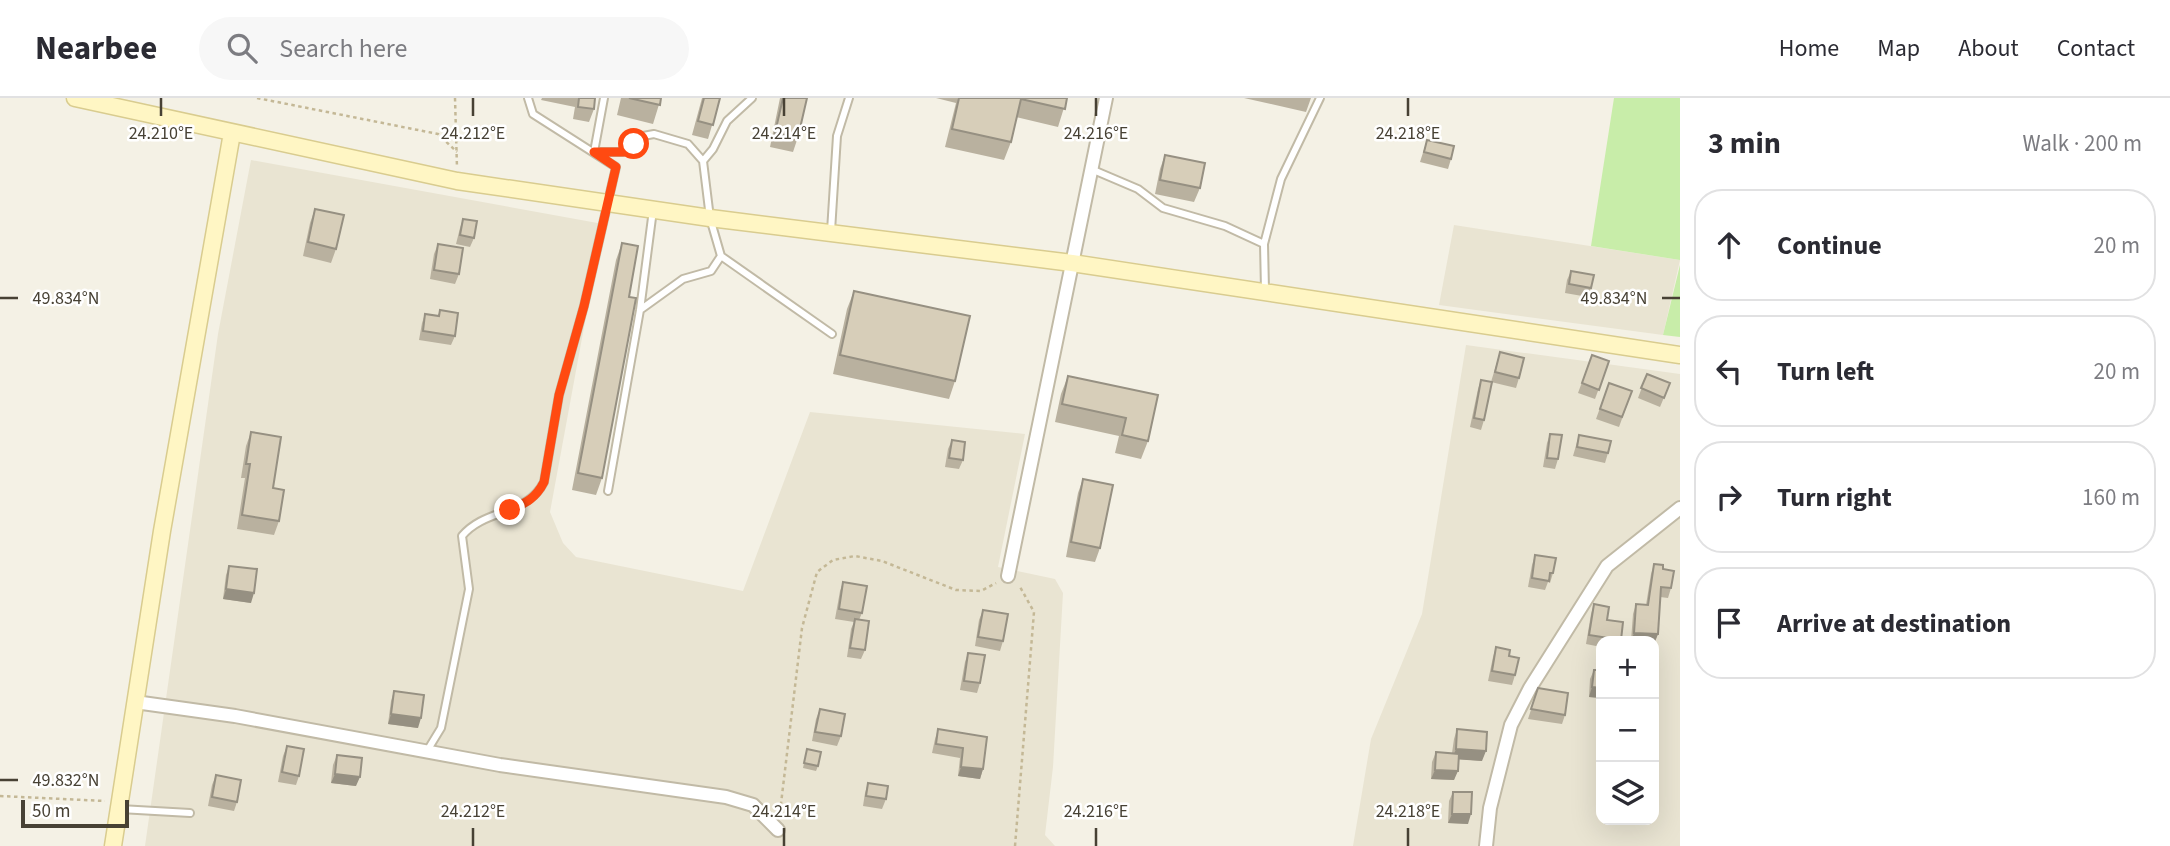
<!DOCTYPE html>
<html lang="en">
<head>
<meta charset="utf-8">
<style>
  body { margin:0; font-family:"Source Sans 3",sans-serif; background:#f7f7f7; color:#2b2b33 }
  .controls { position:absolute; right:21px; bottom:21px; display:grid; overflow:hidden; border-radius:14px; box-shadow:0 7px 28px #0002 }
  .controls button { width:63px; height:63px; display:grid; place-items:center; padding:0; border:0; border-bottom:2px solid #e1e1e2; background:#fff; color:#2b2b33; font:35px sans-serif }
  .scale { position:absolute; left:21px; bottom:18px; width:108px; box-sizing:border-box; padding-left:7px; border:4px solid #474134; border-top:0; font-size:19px; line-height:24px; white-space:nowrap; color:#474134; -webkit-text-stroke:5px #fff; paint-order:stroke }
  .stop { position:absolute; width:21px; height:21px; margin:-16px; border:5px solid #ff4a11; border-radius:50%; background:#fff }
  .stop.end { background:#ff4a11; border-color:#fff; box-shadow:0 2px 7px #0008 }
  .list { margin:0; padding:0; list-style:none }
  h2 { display:flex; justify-content:space-between; align-items:center; height:91px; margin:0; padding:0 28px; font-size:30px }
  h2 small { font-size:23px; font-weight:400; color:#7c7c81 }
  .list li { display:grid; grid-template-columns:46px 1fr auto; gap:21px; align-items:center; box-sizing:border-box; height:112px; margin:0 14px 14px; padding:0 14px; border:2px solid #e1e1e2; border-radius:28px }
  .list b { display:block; font-size:26px; white-space:nowrap }
  .list em { font-size:23px; font-style:normal; color:#7c7c81 }
  .icon { flex:none; width:38px; height:38px; fill:none; stroke:currentColor; stroke-width:2; stroke-linecap:round; stroke-linejoin:round }
  .map { position:relative; flex:none; width:1680px; height:748px; overflow:hidden }
  header { display:flex; align-items:center; gap:42px; box-sizing:border-box; height:98px; padding:0 35px; background:#fff; border-bottom:2px solid #e1e1e2 }
  header strong { font-size:33px }
  nav { display:flex; gap:38px; margin-inline-start:auto; font-size:24px }
  .search { width:490px; height:63px; background:#f7f7f7; display:flex; align-items:center; gap:18px; box-sizing:border-box; padding:0 24px; border-radius:38px; color:#7c7c81; font-size:26px }
  main { display:flex }
  aside { flex:1; background:#fff }
  .map>svg:first-child { display:block }
</style>
</head>
<body>
<header>
<strong>Nearbee</strong>
<div class="search"><svg class="icon" aria-label="search" viewBox="0 0 24 24"><circle cx="10" cy="10" r="6"/><path d="M15 15l6 6"/></svg>Search here</div>
<nav><a>Home</a><a>Map</a><a>About</a><a>Contact</a></nav>
</header>
<main>
<div class="map">
<svg width="1680" height="748" viewBox="0 0 1680 748">
  <rect width="100%" height="100%" fill="#f4f1e5"/>
  <path fill="#e9e4d2" fill-rule="evenodd" d="M 251,62 L 603,126 L 550,414 L 563,445 L 576,459 L 743,493 L 810,314 L 1025,336 L 998,469 L 1055,481 L 1063,495 L 1053,669 L 1045,737 L 1055,748 L 145,748 L 218,236 Z
    M 1454,127 L 1680,162 L 1663,237 L 1439,207 Z
    M 1466,247 L 1680,276 L 1680,748 L 1353,748 L 1371,641 L 1422,516 ZM 1601,543 L 1654,543 L 1654,722 L 1601,722 Z"/>
  <path fill="#c8eda9" d="M 1614,0 L 1680,0 L 1680,162 L 1591,148 Z
    M 1680,167 L 1680,239 L 1663,237 Z"/>
  <g fill="none" stroke-linecap="round" stroke-linejoin="round">
    <defs>
      <path id="lane" d="M 604,0 L 594,54 L 623,54 L 643,38 L 654,36 L 688,46 L 703,63
        M 752,0 L 727,23 L 713,51 L 703,63 L 710,120 L 721,158 L 832,236
        M 1091,71 L 1138,91 L 1163,110 L 1225,128 L 1264,146
        M 831,133 L 837,38 L 849,0
        M 1265,192 L 1264,146 L 1281,81 L 1320,0
        M 640,212 L 683,181 L 711,173 L 721,158
        M 608,393 L 640,212 L 653,112
        M 427,653 L 441,630 L 469,491 L 462,438 C 485,410 527,418 544,384 L 559,297 L 584,208 L 616,69 L 533,16 L 528,0
        M 120,711 L 190,715"/>
      <path id="street" d="M 1008,478 L 1106,0
        M 135,604 L 235,618 L 500,667 L 726,699 L 753,707 L 778,732
        M 1486,748 L 1490,710 L 1511,627 L 1530,590 L 1607,468 L 1680,410"/>
      <path id="secondary" d="M 75,0 L 457,83 L 710,120 L 1072,165 L 1680,257
        M 113,748 L 162,433 L 232,35"/>
    </defs>
    <use href="#lane" stroke="#c1baa6" stroke-width="10"/>
    <use href="#street" stroke="#c1baa6" stroke-width="16"/>
    <use href="#secondary" stroke="#d9cc8f" stroke-width="19"/>
    <path stroke="#c4b896" stroke-width="2.5" stroke-dasharray="3.5 3.5" stroke-linecap="butt" d="M 257,0 L 438,36 L 457,54
      M 455,0 L 457,70
      M 0,698 L 105,703
      M 780,714 L 802,530 L 817,474 L 833,462 L 855,458 L 882,463 L 956,492 L 981,493 L 996,485
      M 1015,748 L 1034,514 L 1019,487"/>
    <use href="#lane" stroke="#fff" stroke-width="6"/>
    <use href="#street" stroke="#fff" stroke-width="12"/>
    <use href="#secondary" stroke="#fff6c4" stroke-width="16"/>
  </g>
  <path fill="#b9b19f" d="M 542,0 L 595,0 L 594,11 L 589,24 L 573,21 L 575,9 L 541,2 Z
    M 621,0 L 661,0 L 653,26 L 617,17 Z
    M 702,0 L 720,0 L 708,41 L 692,37 Z
    M 780,0 L 807,0 L 798,39 L 793,54 L 770,49 Z
    M 936,0 L 1067,0 L 1058,29 L 1016,19 L 1011,44 L 1004,62 L 945,49 L 956,5 Z
    M 1244,0 L 1311,0 L 1306,14 Z
    M 1427,42 L 1451,61 L 1448,71 L 1420,64 Z
    M 1165,57 L 1200,90 L 1194,104 L 1155,96 L 1160,71 Z
    M 315,111 L 336,151 L 331,165 L 303,158 L 310,125 Z
    M 463,121 L 474,140 L 470,149 L 456,146 L 460,130 Z
    M 622,145 L 629,199 L 602,380 L 596,397 L 572,392 L 616,162 Z
    M 438,146 L 459,176 L 455,186 L 430,181 L 434,156 Z
    M 1571,173 L 1591,190 L 1588,199 L 1565,195 L 1567,182 Z
    M 854,193 L 955,283 L 949,301 L 833,276 L 847,211 Z
    M 440,212 L 455,238 L 451,247 L 419,242 L 422,225 L 425,216 L 438,218 Z
    M 1500,254 L 1519,280 L 1516,290 L 1491,284 Z
    M 1592,257 L 1609,263 L 1595,301 L 1578,295 Z
    M 1647,276 L 1670,285 L 1660,309 L 1638,300 Z
    M 1068,278 L 1158,297 L 1148,343 L 1141,361 L 1115,355 L 1119,338 L 1055,324 L 1061,296 Z
    M 1481,282 L 1484,322 L 1481,332 L 1470,329 L 1478,291 Z
    M 1609,285 L 1632,293 L 1619,329 L 1596,321 Z
    M 251,334 L 273,390 L 279,423 L 274,437 L 237,431 L 245,380 L 241,380 L 246,348 Z
    M 1550,336 L 1558,361 L 1555,371 L 1543,369 L 1547,345 Z
    M 1579,337 L 1608,355 L 1605,365 L 1573,358 Z
    M 952,342 L 963,362 L 959,371 L 945,369 L 948,351 Z
    M 1083,381 L 1100,450 L 1095,464 L 1066,459 L 1078,395 Z
    M 1535,457 L 1553,475 L 1550,485 L 1548,484 L 1545,492 L 1528,489 L 1532,467 Z
    M 1654,466 L 1663,471 L 1671,490 L 1668,500 L 1660,499 L 1658,536 L 1654,546 L 1654,543 L 1631,543 L 1633,516 L 1636,506 L 1646,507 L 1651,476 Z
    M 229,468 L 251,505 L 223,501 L 226,477 Z
    M 843,484 L 862,515 L 859,522 L 865,552 L 861,561 L 847,559 L 851,531 L 854,524 L 835,521 L 840,493 Z
    M 1594,506 L 1607,522 L 1623,524 L 1620,543 L 1601,543 L 1601,549 L 1586,546 L 1591,516 Z
    M 983,512 L 1003,543 L 1000,553 L 975,548 L 979,522 Z
    M 1496,549 L 1509,558 L 1515,577 L 1512,587 L 1488,583 L 1493,559 Z
    M 968,555 L 980,585 L 977,595 L 960,592 L 965,564 Z
    M 1601,568 L 1601,600 L 1589,599 L 1590,581 L 1594,572 L 1600,572 Z
    M 1538,590 L 1565,617 L 1562,626 L 1528,621 Z
    M 394,593 L 418,630 L 388,626 L 391,603 Z
    M 820,611 L 841,638 L 837,648 L 812,643 L 816,621 Z
    M 938,631 L 987,639 L 983,671 L 980,681 L 958,678 L 960,660 L 932,655 L 935,641 Z
    M 1457,631 L 1482,663 L 1459,661 L 1454,682 L 1431,681 L 1432,664 L 1436,654 L 1452,655 L 1454,641 Z
    M 287,648 L 299,678 L 296,687 L 278,684 L 283,658 Z
    M 807,651 L 818,668 L 816,673 L 803,670 Z
    M 337,657 L 356,688 L 331,685 L 333,667 Z
    M 216,677 L 237,704 L 234,713 L 208,708 L 212,687 Z
    M 868,685 L 886,701 L 882,711 L 863,708 L 865,695 Z
    M 1453,694 L 1468,726 L 1448,725 L 1449,703 Z"/>
  <path fill="#969082" d="M 226,491 L 254,495 L 251,505 L 223,501 Z
    M 1634,535 L 1658,536 L 1654,546 L 1654,543 L 1631,543 Z
    M 1592,589 L 1601,590 L 1601,600 L 1589,599 Z
    M 391,616 L 421,620 L 418,630 L 388,626 Z
    M 1456,651 L 1486,653 L 1482,663 L 1452,661 Z
    M 961,669 L 983,671 L 980,681 L 958,678 Z
    M 1435,672 L 1458,673 L 1454,682 L 1431,681 Z
    M 335,676 L 360,679 L 356,688 L 331,685 Z
    M 1452,716 L 1471,716 L 1468,726 L 1448,725 Z"/>
  <path fill="#d7ceb9" stroke="#969082" stroke-width="2" d="M 579,0 L 595,0 L 594,11 L 578,9 Z
    M 629,0 L 661,0 L 660,7 Z
    M 704,0 L 720,0 L 713,27 L 698,23 Z
    M 783,0 L 807,0 L 798,39 L 775,35 Z
    M 959,0 L 1067,0 L 1065,11 L 1021,1 L 1011,44 L 952,31 Z
    M 1427,42 L 1454,48 L 1451,61 L 1424,54 Z
    M 1165,57 L 1205,65 L 1200,90 L 1160,82 Z
    M 315,111 L 344,117 L 336,151 L 308,144 Z
    M 463,121 L 477,123 L 474,140 L 460,137 Z
    M 622,145 L 638,148 L 629,199 L 636,200 L 602,380 L 578,375 Z
    M 438,146 L 463,150 L 459,176 L 434,172 Z
    M 1571,173 L 1594,177 L 1591,190 L 1569,186 Z
    M 854,193 L 970,218 L 955,283 L 840,257 Z
    M 440,212 L 458,215 L 455,238 L 423,233 L 425,216 L 439,218 Z
    M 1500,254 L 1524,260 L 1519,280 L 1495,274 Z
    M 1592,257 L 1609,263 L 1599,292 L 1582,285 Z
    M 1647,276 L 1670,285 L 1664,300 L 1641,290 Z
    M 1068,278 L 1158,297 L 1148,343 L 1122,337 L 1126,320 L 1062,306 Z
    M 1481,282 L 1492,284 L 1484,322 L 1474,320 Z
    M 1609,285 L 1632,293 L 1622,319 L 1600,311 Z
    M 251,334 L 281,339 L 273,390 L 284,392 L 279,423 L 242,417 L 250,366 L 246,366 Z
    M 1550,336 L 1562,337 L 1558,361 L 1547,360 Z
    M 1579,337 L 1611,343 L 1608,355 L 1577,349 Z
    M 952,342 L 965,344 L 963,362 L 949,360 Z
    M 1083,381 L 1113,387 L 1100,450 L 1071,444 Z
    M 1535,457 L 1556,460 L 1553,475 L 1550,475 L 1549,483 L 1532,480 Z
    M 1654,466 L 1663,467 L 1663,471 L 1674,473 L 1671,490 L 1661,489 L 1658,536 L 1634,535 L 1636,506 L 1648,507 Z
    M 229,468 L 257,471 L 254,495 L 226,491 Z
    M 843,484 L 867,488 L 862,515 L 839,511 Z
    M 1594,506 L 1609,509 L 1607,522 L 1623,524 L 1621,542 L 1589,537 Z
    M 983,512 L 1008,516 L 1003,543 L 978,539 Z
    M 855,521 L 869,523 L 865,552 L 850,550 Z
    M 1496,549 L 1510,552 L 1509,558 L 1519,560 L 1515,577 L 1492,573 Z
    M 968,555 L 985,557 L 980,585 L 964,583 Z
    M 1601,571 L 1601,590 L 1592,589 L 1594,572 L 1601,572 Z
    M 1538,590 L 1568,595 L 1565,617 L 1531,611 Z
    M 394,593 L 424,597 L 421,620 L 391,616 Z
    M 820,611 L 845,616 L 841,638 L 815,634 Z
    M 938,631 L 987,639 L 983,671 L 961,669 L 963,650 L 936,646 Z
    M 1457,631 L 1487,634 L 1486,653 L 1456,651 Z
    M 287,648 L 304,651 L 299,678 L 282,674 Z
    M 807,651 L 821,654 L 818,668 L 804,665 Z
    M 1436,654 L 1459,656 L 1458,673 L 1435,672 Z
    M 337,657 L 362,660 L 360,679 L 335,676 Z
    M 216,677 L 241,682 L 237,704 L 212,699 Z
    M 868,685 L 888,688 L 886,701 L 866,698 Z
    M 1453,694 L 1472,694 L 1471,716 L 1452,716 Z"/>
  <g fill="none" stroke-linecap="round" stroke-linejoin="round">
    <path stroke="#ff4a11" stroke-width="9" d="M 510,412 C 526,405 536,400 544,384 L 559,297 L 584,208 L 616,69 L 594,54 L 623,54 L 634,46"/>
  </g>
  <path fill="none" stroke="#474134" stroke-width="2.5" d="M 161,0 L 161,18M 473,0 L 473,18M 784,0 L 784,18M 1096,0 L 1096,18M 1408,0 L 1408,18M 0,200 L 18,200M 1662,200 L 1680,200M 0,682 L 18,682M 473,730 L 473,748M 784,730 L 784,748M 1096,730 L 1096,748M 1408,730 L 1408,748"/>
  <g font-size="18" text-anchor="middle" fill="#474134" stroke="#fff" stroke-width="5" stroke-linejoin="round" paint-order="stroke">
    <text x="161" y="41">24.210°E</text>
    <text x="473" y="41">24.212°E</text>
    <text x="784" y="41">24.214°E</text>
    <text x="1096" y="41">24.216°E</text>
    <text x="1408" y="41">24.218°E</text>
    <text x="66" y="206">49.834°N</text>
    <text x="1614" y="206">49.834°N</text>
    <text x="66" y="688">49.832°N</text>
    <text x="473" y="719">24.212°E</text>
    <text x="784" y="719">24.214°E</text>
    <text x="1096" y="719">24.216°E</text>
    <text x="1408" y="719">24.218°E</text>
  </g>
</svg>
<div class="controls">
<button>+</button>
<button>−</button>
<button><svg class="icon" aria-label="layers" viewBox="0 0 24 24"><path d="M12 4l9 5-9 5-9-5zM3 14l9 5 9-5"/></svg></button>
</div>
<div class="scale">50 m</div>
<div class="stop" style="left:634px;top:46px"></div>
<div class="stop end" style="left:510px;top:412px"></div>
</div>
<aside>
<h2>3 min<small>Walk · 200 m</small></h2>
<ul class="list">
<li><svg class="icon" aria-label="ahead" viewBox="0 0 24 24"><path d="M12 20V5M6 11l6-6 6 6"/></svg><div><b>Continue</b></div><em>20 m</em></li>
<li><svg class="icon" aria-label="left" viewBox="0 0 24 24"><path d="M17 20v-9H6M10 6l-5 5 5 5"/></svg><div><b>Turn left</b></div><em>20 m</em></li>
<li><svg class="icon" aria-label="right" viewBox="0 0 24 24"><path d="M7 20v-9h11M14 6l5 5-5 5"/></svg><div><b>Turn right</b></div><em>160 m</em></li>
<li><svg class="icon" aria-label="arrive" viewBox="0 0 24 24"><path d="M6 21V4h12l-3 4 3 4H6"/></svg><div><b>Arrive at destination</b></div></li>
</ul>
</aside>
</main>
</body>
</html>
